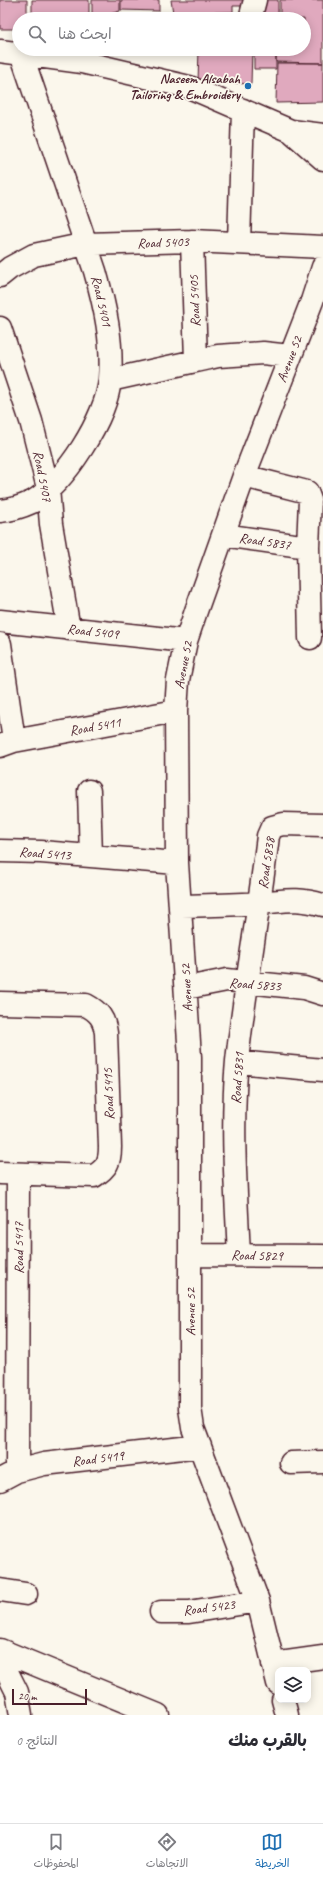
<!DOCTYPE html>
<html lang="ar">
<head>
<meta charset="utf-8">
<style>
  body { margin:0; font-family:Caveat,"Playpen Sans Arabic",sans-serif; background:#f2f2f3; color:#2b2b33; direction:rtl }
  .controls { position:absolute; right:12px; bottom:12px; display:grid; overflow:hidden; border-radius:8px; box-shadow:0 2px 10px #0003 }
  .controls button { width:36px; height:36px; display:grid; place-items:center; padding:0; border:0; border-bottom:1px solid #e1e1e2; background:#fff; color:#2b2b33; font:20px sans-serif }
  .scale { position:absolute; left:12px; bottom:10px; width:75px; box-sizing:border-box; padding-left:4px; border:2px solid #4a1f2b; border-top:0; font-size:11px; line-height:14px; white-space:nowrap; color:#4a1f2b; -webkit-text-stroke:3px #fbf7ec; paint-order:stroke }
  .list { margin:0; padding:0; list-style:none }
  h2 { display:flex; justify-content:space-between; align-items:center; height:52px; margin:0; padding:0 16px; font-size:17px }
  h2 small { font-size:13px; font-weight:400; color:#7c7c81 }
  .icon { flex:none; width:22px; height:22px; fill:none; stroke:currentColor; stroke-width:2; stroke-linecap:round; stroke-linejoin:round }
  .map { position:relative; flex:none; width:323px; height:1715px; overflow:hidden; direction:ltr }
  .search { position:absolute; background:#fff; box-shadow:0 2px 10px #0003; left:12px; right:12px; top:12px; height:44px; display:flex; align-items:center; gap:10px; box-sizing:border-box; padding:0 14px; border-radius:22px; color:#7c7c81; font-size:15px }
  .sheet { height:108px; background:#fff }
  nav { display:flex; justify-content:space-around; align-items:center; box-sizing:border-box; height:56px; border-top:1px solid #e1e1e2; background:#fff; font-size:11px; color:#7c7c81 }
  nav a { display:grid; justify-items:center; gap:2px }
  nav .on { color:#1f6fb2 }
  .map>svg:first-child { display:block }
</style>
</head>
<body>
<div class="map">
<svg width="323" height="1715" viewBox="0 0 323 1715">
  <rect width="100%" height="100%" fill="#fbf7ec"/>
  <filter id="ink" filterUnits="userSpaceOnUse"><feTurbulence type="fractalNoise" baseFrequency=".025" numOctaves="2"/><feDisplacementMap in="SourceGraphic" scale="8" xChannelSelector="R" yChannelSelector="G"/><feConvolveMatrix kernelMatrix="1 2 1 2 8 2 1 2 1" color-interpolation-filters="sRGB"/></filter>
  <g filter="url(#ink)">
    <path fill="#e0a9be" stroke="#4a1f2b" d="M 0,0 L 27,0 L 27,19 L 19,19 L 19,29 L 0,29 Z
      M 32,0 L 89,0 L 89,16 L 32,16 Z
      M 92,0 L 120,0 L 120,11 L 92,19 Z
      M 121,0 L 159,0 L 159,11 L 121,10 Z
      M 171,0 L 251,0 L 251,6 L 233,6 L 233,12 L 173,13 Z
      M 257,0 L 278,0 L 278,19 L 257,19 Z
      M 280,0 L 323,0 L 323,63 L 276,62 L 276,49 L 304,49 L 304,19 L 280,19 Z
      M 199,49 L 252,49 L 251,84 L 198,82 Z
      M 254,49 L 276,49 L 276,69 L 254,69 Z
      M 277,63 L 323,63 L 323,102 L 276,103 Z"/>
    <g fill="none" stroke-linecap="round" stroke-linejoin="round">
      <defs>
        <path id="minor" d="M 250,19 L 255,0
          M 0,51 L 82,62 L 189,87 L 291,131 L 323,159
          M 291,131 L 323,135
          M 192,241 L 196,360
          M 239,243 L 243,110
          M 0,276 L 10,268 L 34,255 L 86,244 L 192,241 L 323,247
          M 0,328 L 31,421 L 48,488 L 51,524 L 69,629
          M 110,380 L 218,356 L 263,353 L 290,356
          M 244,476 L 307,492 L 310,500 L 308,547 L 310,638
          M 0,511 C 12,510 21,507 32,502 C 65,483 107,417 110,379 C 113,342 105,306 95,271 L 21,53
          M 223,535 L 308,547
          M 0,621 L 186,641
          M 0,644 L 14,741
          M 0,746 L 14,741 L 176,711
          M 89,791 L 91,856
          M 0,851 L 41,852 L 177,863
          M 181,906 C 207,905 233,905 259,903 C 286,901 295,897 323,905
          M 186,988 L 227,980 L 304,988 L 323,994
          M 0,1003 L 86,1005 C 99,1012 104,1018 106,1033 L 110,1147 C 110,1162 107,1168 94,1176 L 0,1173
          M 237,1062 L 323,1070
          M 191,1255 L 323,1256
          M 239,1255 C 236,1191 231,1126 237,1061 C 245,986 259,911 268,836 L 272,827 L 283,824 L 323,825
          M 291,1463 L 323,1462
          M 17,1471 L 18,1174
          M 0,1480 L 17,1471 L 44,1464 L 200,1446
          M 0,1590 L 26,1594
          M 161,1612 L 189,1612 L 258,1601
          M 0,1650 L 158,1715
          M 0,1658 L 17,1692 L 21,1715
          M 273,1664 L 323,1657
          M 278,1683 L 258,1601 L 193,1428 L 190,1408 L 190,1057 L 177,863 L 176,711 L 178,680 L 186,641 L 196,611 L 244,476 L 312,301 L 323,267
          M 283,1700 L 287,1715"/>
      </defs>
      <use href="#minor" stroke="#4a1f2b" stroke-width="25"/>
      <use href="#minor" stroke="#fbf7ec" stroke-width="22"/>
    </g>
  </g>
  <circle fill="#1f6fb2" stroke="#fbf7ec" stroke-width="1.5" cx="248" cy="86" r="4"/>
  <g text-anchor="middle" stroke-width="3.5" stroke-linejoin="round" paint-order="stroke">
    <g font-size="14" font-weight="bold" fill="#4a1f2b" stroke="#fbf7ec" text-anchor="end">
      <text x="240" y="83">Naseem Alsabah<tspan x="240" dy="16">Tailoring &amp; Embroidery</tspan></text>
    </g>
    <g font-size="14" fill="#4a1f2b" stroke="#fbf7ec">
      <text transform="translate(163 242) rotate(-2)" y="5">Road 5403</text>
      <text transform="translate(102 301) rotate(77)" y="5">Road 5401</text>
      <text transform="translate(194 301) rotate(-92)" y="5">Road 5405</text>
      <text transform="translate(289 359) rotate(-69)" y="5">Avenue 52</text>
      <text transform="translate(43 476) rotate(79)" y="5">Road 5407</text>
      <text transform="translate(265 541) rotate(8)" y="5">Road 5837</text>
      <text transform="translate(93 631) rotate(6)" y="5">Road 5409</text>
      <text transform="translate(183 665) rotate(-79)" y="5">Avenue 52</text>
      <text transform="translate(95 726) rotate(-10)" y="5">Road 5411</text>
      <text transform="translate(45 853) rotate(4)" y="5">Road 5413</text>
      <text transform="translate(266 863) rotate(-82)" y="5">Road 5838</text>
      <text transform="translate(255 984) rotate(4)" y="5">Road 5833</text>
      <text transform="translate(186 988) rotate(-93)" y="5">Avenue 52</text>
      <text transform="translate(237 1078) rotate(-86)" y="5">Road 5831</text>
      <text transform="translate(108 1094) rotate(-92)" y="5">Road 5415</text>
      <text transform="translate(18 1248) rotate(-90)" y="5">Road 5417</text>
      <text transform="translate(257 1255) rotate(1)" y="5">Road 5829</text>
      <text transform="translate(190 1312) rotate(-90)" y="5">Avenue 52</text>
      <text transform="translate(98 1458) rotate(-7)" y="5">Road 5419</text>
      <text transform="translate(209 1607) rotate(-7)" y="5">Road 5423</text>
    </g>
  </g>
</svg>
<div class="controls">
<button><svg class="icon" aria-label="layers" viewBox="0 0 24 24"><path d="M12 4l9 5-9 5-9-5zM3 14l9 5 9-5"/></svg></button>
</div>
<div class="scale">20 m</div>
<div class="search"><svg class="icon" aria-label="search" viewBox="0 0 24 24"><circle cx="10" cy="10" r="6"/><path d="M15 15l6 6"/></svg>ابحث هنا</div>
</div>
<section class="sheet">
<h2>بالقرب منك<small>النتائج: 0</small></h2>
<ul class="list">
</ul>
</section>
<nav>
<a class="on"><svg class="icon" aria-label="map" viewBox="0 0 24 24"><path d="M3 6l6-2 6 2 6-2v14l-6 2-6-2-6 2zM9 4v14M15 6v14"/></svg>الخريطة</a>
<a><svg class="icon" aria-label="directions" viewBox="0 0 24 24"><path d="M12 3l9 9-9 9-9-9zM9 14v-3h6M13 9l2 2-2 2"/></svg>الاتجاهات</a>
<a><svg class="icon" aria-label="saved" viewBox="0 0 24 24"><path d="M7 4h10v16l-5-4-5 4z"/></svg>المحفوظات</a>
</nav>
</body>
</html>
